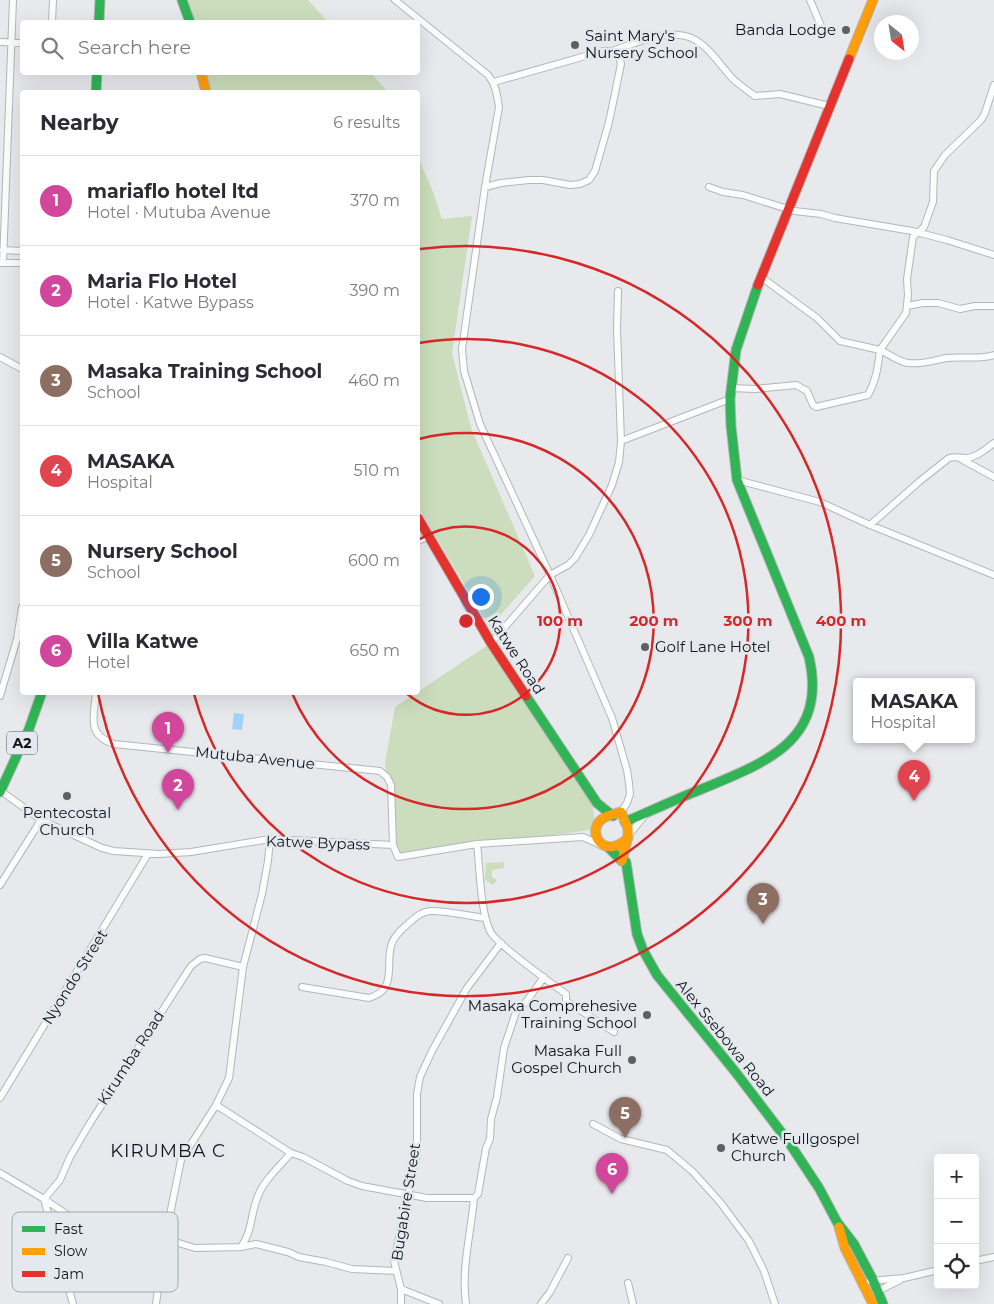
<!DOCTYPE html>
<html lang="en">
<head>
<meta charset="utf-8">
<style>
  body { margin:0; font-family:Montserrat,sans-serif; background:#f2f2f3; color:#2b2b33 }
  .controls { position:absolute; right:15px; bottom:15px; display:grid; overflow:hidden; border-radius:5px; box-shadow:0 5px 20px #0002 }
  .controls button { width:45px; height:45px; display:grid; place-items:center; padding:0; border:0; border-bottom:1px solid #e1e1e2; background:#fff; color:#2b2b33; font:25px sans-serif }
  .compass { position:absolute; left:874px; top:15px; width:45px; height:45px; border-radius:50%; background:#fff; box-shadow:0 5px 20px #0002; rotate:150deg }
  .you { position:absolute; left:480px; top:596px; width:18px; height:18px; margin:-12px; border:4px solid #fff; border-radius:50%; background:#1a73e8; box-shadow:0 0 0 8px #1a73e833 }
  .badge { display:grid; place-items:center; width:32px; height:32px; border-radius:50%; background:#d93025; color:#fff; font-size:16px; font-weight:700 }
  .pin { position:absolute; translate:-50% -41px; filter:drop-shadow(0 1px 2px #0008) }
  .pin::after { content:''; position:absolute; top:26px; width:18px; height:15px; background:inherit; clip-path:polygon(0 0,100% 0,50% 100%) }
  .popup { position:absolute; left:853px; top:678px; width:122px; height:65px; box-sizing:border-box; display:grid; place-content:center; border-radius:5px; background:#fff; filter:drop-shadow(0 1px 4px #0005); font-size:16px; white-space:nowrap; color:#7c7c81 }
  .popup b { font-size:19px; color:#2b2b33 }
  .popup::after { content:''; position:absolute; left:50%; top:100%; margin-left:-10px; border:10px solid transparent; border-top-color:#fff }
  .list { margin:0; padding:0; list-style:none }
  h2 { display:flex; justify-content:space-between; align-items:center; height:65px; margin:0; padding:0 20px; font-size:21px }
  h2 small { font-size:16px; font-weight:400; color:#7c7c81 }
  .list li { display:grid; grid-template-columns:32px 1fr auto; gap:15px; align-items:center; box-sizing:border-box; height:90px; padding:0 20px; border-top:1px solid #e1e1e2 }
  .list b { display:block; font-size:19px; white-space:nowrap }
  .list p { margin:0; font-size:16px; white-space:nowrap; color:#7c7c81 }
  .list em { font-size:16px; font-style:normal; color:#7c7c81 }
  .icon { flex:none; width:28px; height:28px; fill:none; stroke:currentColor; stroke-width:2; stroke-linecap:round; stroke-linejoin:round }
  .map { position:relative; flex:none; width:994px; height:1304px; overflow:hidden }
  .search { position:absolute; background:#fff; box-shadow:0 5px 20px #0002; left:20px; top:20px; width:400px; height:55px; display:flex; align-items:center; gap:12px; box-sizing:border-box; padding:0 18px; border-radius:5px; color:#7c7c81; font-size:19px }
  .panel { position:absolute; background:#fff; box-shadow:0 5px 20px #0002; left:20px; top:90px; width:400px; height:605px; border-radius:5px }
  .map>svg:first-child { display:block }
</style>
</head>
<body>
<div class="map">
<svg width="994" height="1304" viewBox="0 0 994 1304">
  <rect width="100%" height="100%" fill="#e7e9ec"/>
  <path fill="#cbddbc" d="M 186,0 L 308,0 L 328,22 L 191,22 Z
    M 202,73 L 371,73 L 388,92 L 206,92 Z
    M 418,157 L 433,192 L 442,219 L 472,216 L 452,353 L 471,428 L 535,576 L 490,627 L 418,507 Z
    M 491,643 L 591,794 L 596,829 L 398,857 L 385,763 L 395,707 Z
    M 504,862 L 504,868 L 492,870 L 492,877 L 497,880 L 493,885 L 485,880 L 486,863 Z"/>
  <path fill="#9fd3f7" d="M 234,713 L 244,714 L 242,730 L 232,729 Z"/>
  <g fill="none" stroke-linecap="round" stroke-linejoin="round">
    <defs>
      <path id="street" d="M 395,0 L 488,75 C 496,85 497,95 499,107 L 485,187 L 462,349 L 464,371 L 480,424 L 550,575 L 612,718 L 627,770 L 629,783 L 630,794 L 627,803 L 621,812
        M 810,0 L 821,26
        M 52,22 L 53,0
        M 0,42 L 22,43
        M 612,51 C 633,44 657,33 679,35 C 704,36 718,64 734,80 C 741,86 748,91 755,96 L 780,94 L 829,106
        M 485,187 L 501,183 L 529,180 L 543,180 L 570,185 L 580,184 L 589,180 L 595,171 L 609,122 L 621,64 L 619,56 L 612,51 L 603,51 L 494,82
        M 709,187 L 723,192 L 743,195 L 794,211 L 821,214 L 835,218 L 912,231 L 947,240 L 994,255
        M 3,250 L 22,251
        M 0,263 L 22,263
        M 3,263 L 13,0
        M 761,277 L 817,318 L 840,341 L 880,350 L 906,313 L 908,295 L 907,279 L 913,237 L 924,227 L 933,202 L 934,171 L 945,155 L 981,120 L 985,113 L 994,85
        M 907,306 L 923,303 L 938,303 L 960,309 L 975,306 L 994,306
        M 0,357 L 22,369
        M 732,388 L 755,389 L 796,385 L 807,391 L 813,405 L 816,407 L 868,395 C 876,381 878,367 880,350 C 889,354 899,362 908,363 C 921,365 935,360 947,358 C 963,356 979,360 994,355
        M 621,441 L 730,399
        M 961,459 L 994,477
        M 737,480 L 820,502 L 870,525 L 994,575
        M 870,525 L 920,481 L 949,458 C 955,456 959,458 965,458 C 976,458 986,449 994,443
        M 418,541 L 429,536
        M 491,643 L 550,575 L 568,565 L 575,558 L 589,535 L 612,485 L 619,462 L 621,441 L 617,329 L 618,291
        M 96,692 C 94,716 86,735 114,744 L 380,771 L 387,777 L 391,785 L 393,845
        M 0,696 L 17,639 L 22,607
        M 1,791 L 41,820 L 102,848 L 114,851 L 159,854 L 191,852 L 270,839 L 393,845 L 398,857 L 477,844 L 583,837 L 601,845
        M 628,836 L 646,814
        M 477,844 C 480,869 480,909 490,931 C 496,944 551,983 566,994 L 566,1001 L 614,1032
        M 0,885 L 41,820
        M 302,987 L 369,998 C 399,989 384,964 392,943 C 395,935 402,929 409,923 C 416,917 422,911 432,911 C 449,911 468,916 485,918
        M 0,1098 L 148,854
        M 216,1105 L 291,1153
        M 593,1124 L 621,1139 L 667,1150 L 693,1172 L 720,1202 L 749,1241 L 764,1271 L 775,1304
        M 0,1173 L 44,1199 L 75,1220 L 103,1228 L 130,1234 L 165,1239 L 195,1248 L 241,1247 L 256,1244 L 288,1252 L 299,1257 L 326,1262 L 352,1269 L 396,1271
        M 241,1247 C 253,1230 250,1215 258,1196 C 264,1180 280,1166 291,1153 L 303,1157 L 348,1181 L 362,1186 L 427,1198 L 474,1198 L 478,1194 L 486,1148 L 490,1139 L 491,1119 L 497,1097 L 504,1048 L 516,1012 L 526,1002 L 544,977
        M 975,1261 L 994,1257
        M 870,1281 L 904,1278 L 938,1270
        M 628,1283 L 633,1304
        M 401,1289 L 439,1304
        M 876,1292 L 900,1280
        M 73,1304 L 44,1199 L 60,1180 L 70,1157 L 90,1123 L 191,966 L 200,959 L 205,958 L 243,967
        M 156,1304 L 165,1239 L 181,1160 L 216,1105 L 229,1078 L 243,967 L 262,894 L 268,861 L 270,839
        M 401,1304 L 401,1289 L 394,1261 L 417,1153 L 417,1094 L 420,1077 L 432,1051 L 467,988 L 501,943
        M 466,1304 C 461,1269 471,1233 474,1198
        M 541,1304 L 550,1292 L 568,1258"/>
      <path id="fast" d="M 182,0 L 190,22
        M 99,22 L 100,0
        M 96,92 L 97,72
        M 526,696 L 597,803 L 613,816
        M 0,792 L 29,729 L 42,692
        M 625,822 C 651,811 676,799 702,789 C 767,762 828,740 809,657 L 737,480 L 731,426 L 730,399 L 736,350 L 758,285
        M 609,848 L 622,861 L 626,862 L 637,934 L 643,950 L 657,975 L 737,1074 L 788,1141 L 819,1188 L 837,1222 L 854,1244 L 873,1280 L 883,1304"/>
      <path id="slow" d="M 849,59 L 873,0
        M 201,72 L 206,92
        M 622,861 L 628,836 L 628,828 L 621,812 C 615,814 607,815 602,819 C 585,833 605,861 628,838
        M 839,1227 L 845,1248 L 873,1304"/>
      <path id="jam" d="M 758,285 L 849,59
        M 418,518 L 491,643 L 526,696"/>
    </defs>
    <use href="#street" stroke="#b4b6b8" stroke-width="8"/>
    <use href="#fast" stroke="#b4b6b8" stroke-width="11"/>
    <use href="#slow" stroke="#b4b6b8" stroke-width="11"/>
    <use href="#jam" stroke="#b4b6b8" stroke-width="11"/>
    <use href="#street" stroke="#fbfcfc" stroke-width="6"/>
    <use href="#fast" stroke="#30b455" stroke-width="9"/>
    <use href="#slow" stroke="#ff9f0a" stroke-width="9"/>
    <use href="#jam" stroke="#e5322d" stroke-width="9"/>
  </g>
  <g fill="none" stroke="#d62828" stroke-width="2.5">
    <path d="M418 540A94 94 0 1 1 406 693"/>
    <path d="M419 439A188 188 0 1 1 292 693"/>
    <path d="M419 343A282 282 0 1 1 194 694"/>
    <path d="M420 249A375 375 0 1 1 98 693"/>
  </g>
  <g fill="#5d5f61" stroke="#e4e9ef" stroke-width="2">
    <circle cx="846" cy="30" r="5"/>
    <circle cx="575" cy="45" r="5"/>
    <circle cx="645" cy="647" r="5"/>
    <circle cx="67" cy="796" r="5"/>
    <circle cx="647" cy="1015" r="5"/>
    <circle cx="632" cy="1060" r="5"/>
    <circle cx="721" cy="1148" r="5"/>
  </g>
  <g text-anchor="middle" stroke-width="5" stroke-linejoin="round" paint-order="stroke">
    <rect fill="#e4e9ef" stroke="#515457" stroke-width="1" x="7" y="731.5" width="30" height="23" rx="4"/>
    <g font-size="14" font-weight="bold" fill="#121416">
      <text x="22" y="748">A2</text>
    </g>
    <g font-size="15" fill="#121416" stroke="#e4e9ef" text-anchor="end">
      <text x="836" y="35">Banda Lodge</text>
      <text x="585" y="41" text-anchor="start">Saint Mary's<tspan x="585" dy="17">Nursery School</tspan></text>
      <text x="655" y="652" text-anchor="start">Golf Lane Hotel</text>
      <text x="67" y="818" text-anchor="middle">Pentecostal<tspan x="67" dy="17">Church</tspan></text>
      <text x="637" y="1011">Masaka Comprehesive<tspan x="637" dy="17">Training School</tspan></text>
      <text x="622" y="1056">Masaka Full<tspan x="622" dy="17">Gospel Church</tspan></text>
      <text x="731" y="1144" text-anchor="start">Katwe Fullgospel<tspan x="731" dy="17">Church</tspan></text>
    </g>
    <g font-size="15" fill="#121416" stroke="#e4e9ef">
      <text transform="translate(516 655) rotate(57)" y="5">Katwe Road</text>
      <text transform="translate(255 758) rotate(6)" y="5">Mutuba Avenue</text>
      <text transform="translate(318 843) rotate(2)" y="5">Katwe Bypass</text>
      <text transform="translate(75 977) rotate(-58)" y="5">Nyondo Street</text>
      <text transform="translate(725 1038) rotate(51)" y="5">Alex Ssebowa Road</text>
      <text transform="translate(131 1058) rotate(-57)" y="5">Kirumba Road</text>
      <text transform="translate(406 1202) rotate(-81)" y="5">Bugabire Street</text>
    </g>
    <g font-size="18" letter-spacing="1" fill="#121416" stroke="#e4e9ef">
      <text x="168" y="1157">KIRUMBA C</text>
    </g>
  </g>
  <rect x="12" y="1212" width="166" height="80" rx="8" fill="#e4e9ef" stroke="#a5a9ae" stroke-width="1"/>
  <rect x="22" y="1226" width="23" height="6" fill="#30b455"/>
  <rect x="22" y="1248" width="23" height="7" fill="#ff9f0a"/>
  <rect x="22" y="1271" width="23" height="6" fill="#e5322d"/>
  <g font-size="14" fill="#121416">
    <text x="54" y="1234">Fast</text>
    <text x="54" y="1256">Slow</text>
    <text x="54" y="1279">Jam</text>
  </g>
  <circle cx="466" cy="621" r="8" fill="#d62828" stroke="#e4e9ef" stroke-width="2.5"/>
  <g font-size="15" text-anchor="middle" font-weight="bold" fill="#d62828" stroke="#e4e9ef" stroke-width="5" stroke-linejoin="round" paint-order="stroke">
    <text x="560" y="626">100 m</text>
    <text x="654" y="626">200 m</text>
    <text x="748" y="626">300 m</text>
    <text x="841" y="626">400 m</text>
  </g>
</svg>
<div class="controls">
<button>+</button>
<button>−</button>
<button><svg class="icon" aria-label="locate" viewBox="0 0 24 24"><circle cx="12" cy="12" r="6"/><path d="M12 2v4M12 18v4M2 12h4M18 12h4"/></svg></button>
</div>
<svg class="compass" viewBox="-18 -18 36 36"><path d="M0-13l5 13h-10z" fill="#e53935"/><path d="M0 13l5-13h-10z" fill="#7c7c81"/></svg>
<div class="you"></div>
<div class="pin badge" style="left:168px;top:753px;background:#d1479c">1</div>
<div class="pin badge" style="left:178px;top:810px;background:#d1479c">2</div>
<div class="pin badge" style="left:763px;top:924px;background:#8d6e63">3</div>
<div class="pin badge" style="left:914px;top:801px;background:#e0444e">4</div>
<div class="popup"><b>MASAKA</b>Hospital</div>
<div class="pin badge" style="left:625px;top:1138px;background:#8d6e63">5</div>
<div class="pin badge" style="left:612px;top:1194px;background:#d1479c">6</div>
<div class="search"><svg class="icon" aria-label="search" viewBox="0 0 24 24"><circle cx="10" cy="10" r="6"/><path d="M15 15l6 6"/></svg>Search here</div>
<section class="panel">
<h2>Nearby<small>6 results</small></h2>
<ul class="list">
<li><span class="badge" style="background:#d1479c">1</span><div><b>mariaflo hotel ltd</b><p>Hotel · Mutuba Avenue</p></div><em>370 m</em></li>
<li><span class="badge" style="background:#d1479c">2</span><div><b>Maria Flo Hotel</b><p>Hotel · Katwe Bypass</p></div><em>390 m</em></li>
<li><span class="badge" style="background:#8d6e63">3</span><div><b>Masaka Training School</b><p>School</p></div><em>460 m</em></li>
<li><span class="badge" style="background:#e0444e">4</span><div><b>MASAKA</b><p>Hospital</p></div><em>510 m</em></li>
<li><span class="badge" style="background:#8d6e63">5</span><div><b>Nursery School</b><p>School</p></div><em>600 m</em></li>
<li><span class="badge" style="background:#d1479c">6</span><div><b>Villa Katwe</b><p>Hotel</p></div><em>650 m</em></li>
</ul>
</section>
</div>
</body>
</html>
